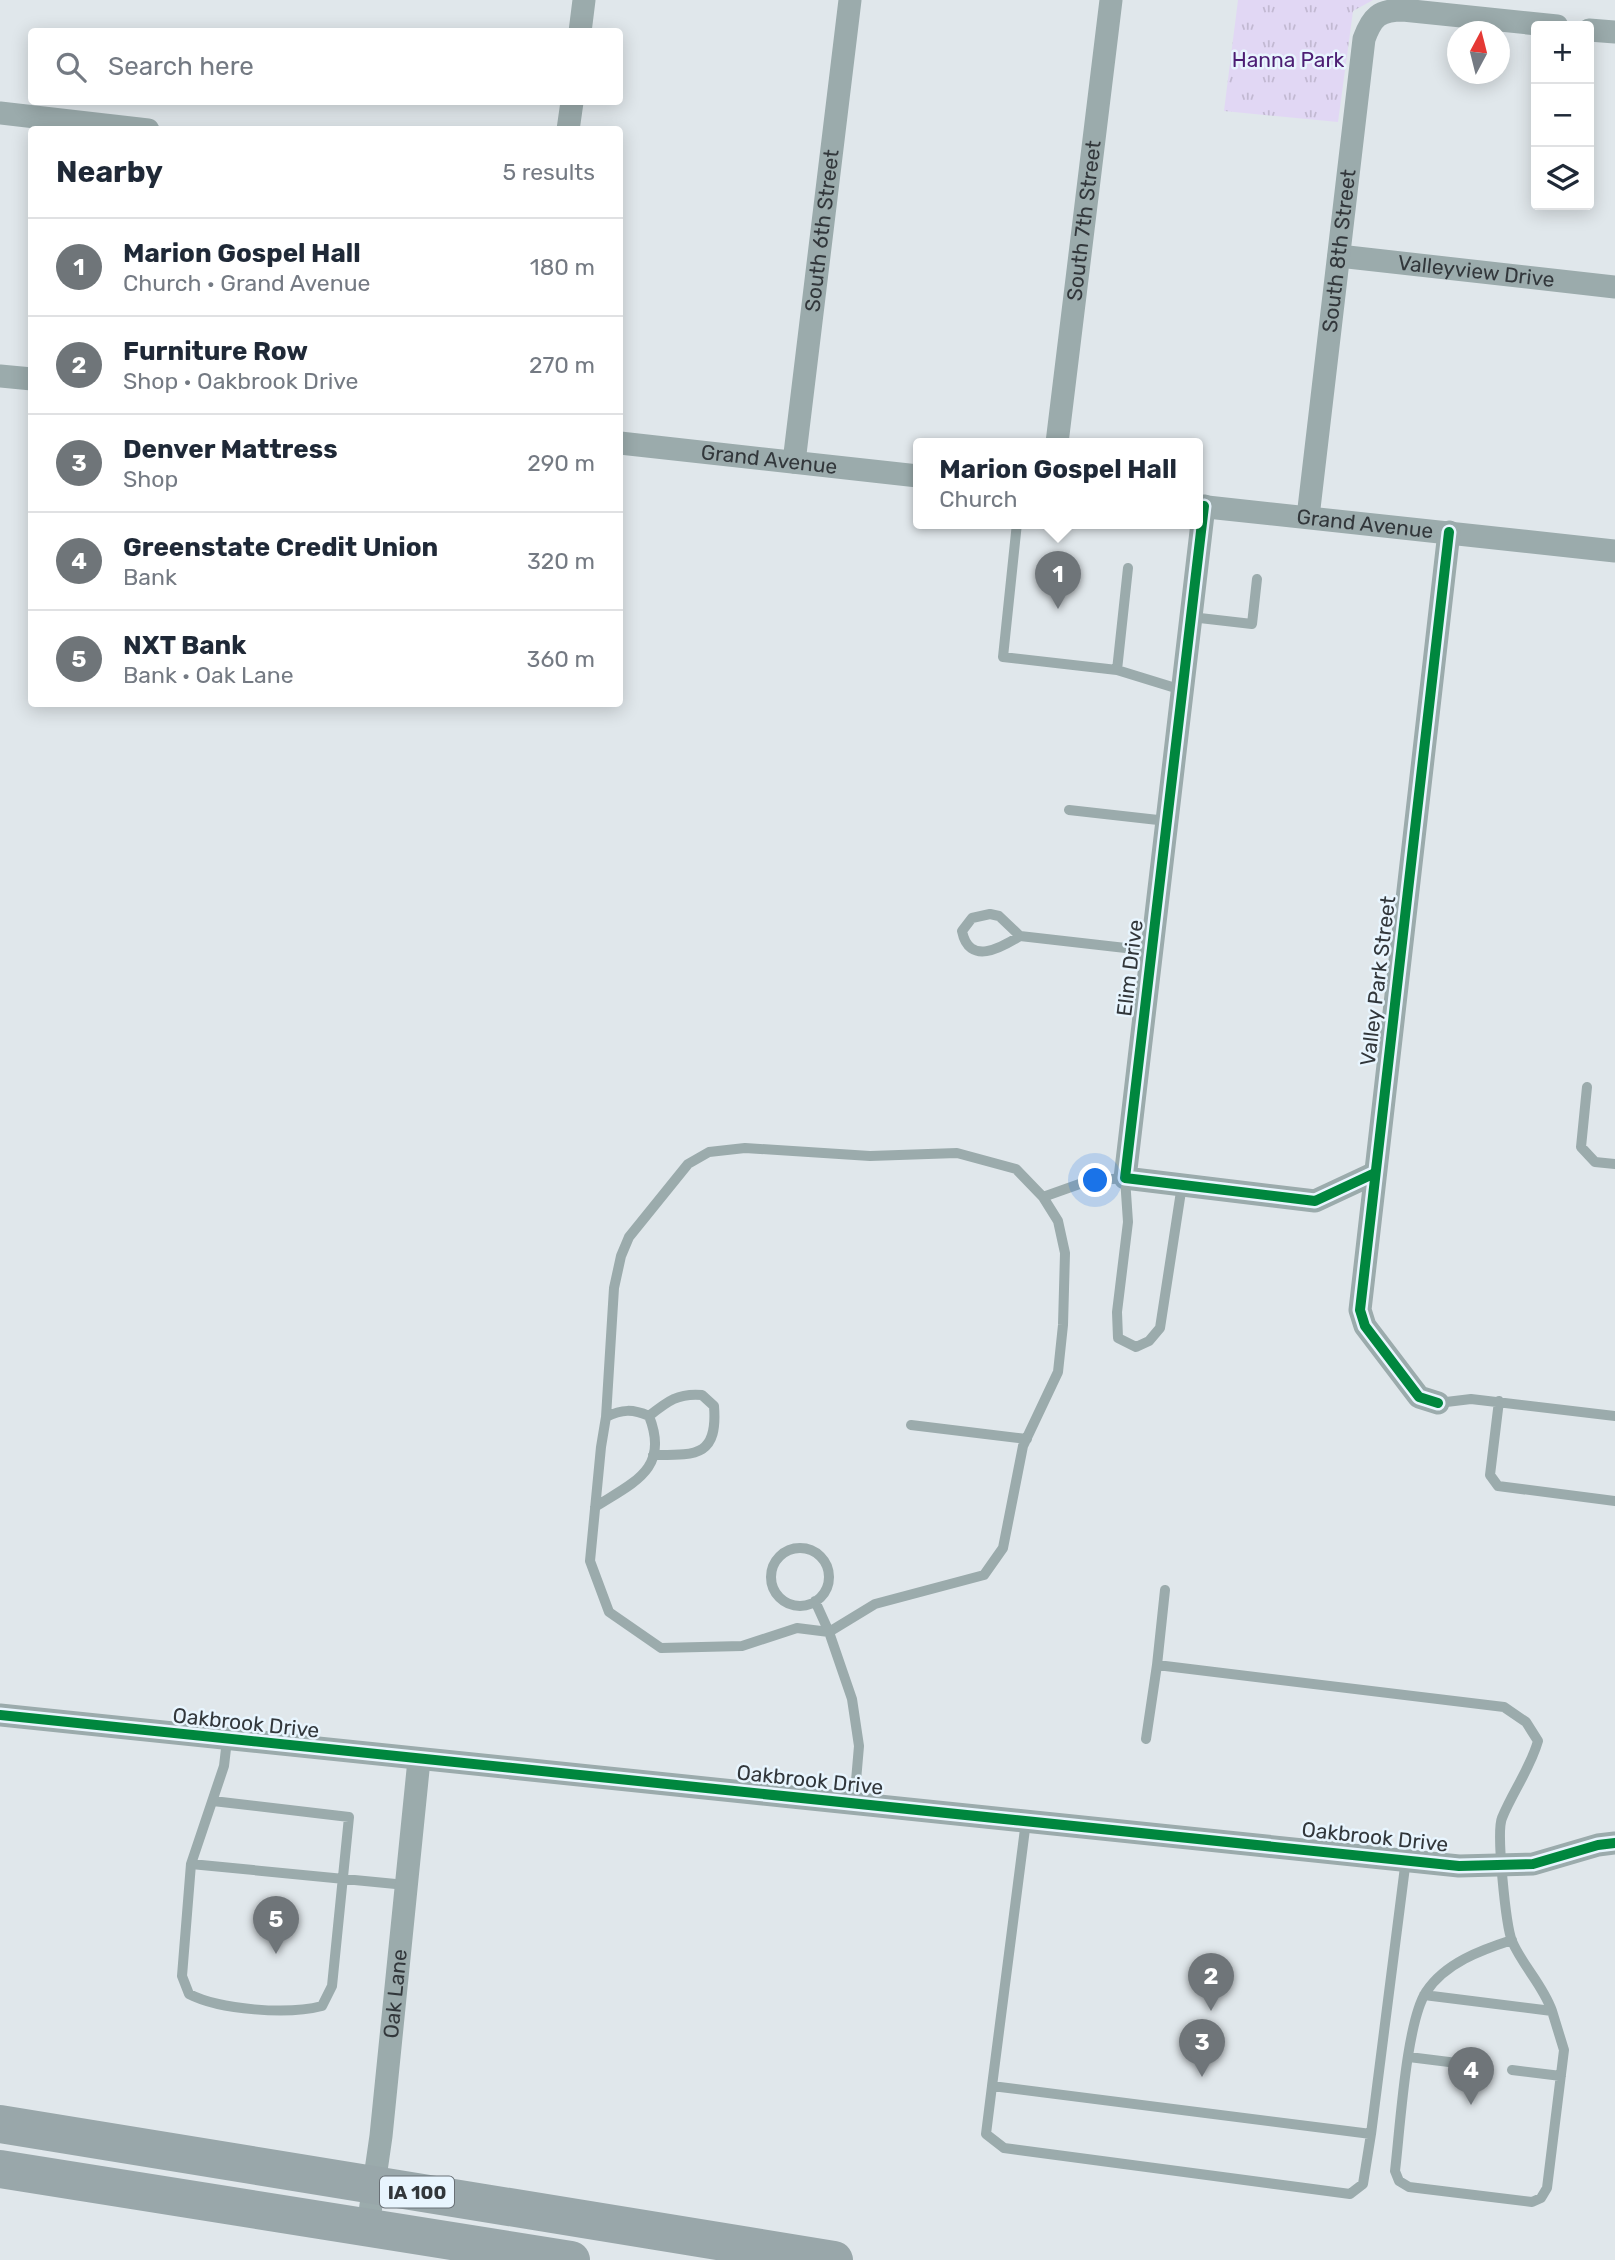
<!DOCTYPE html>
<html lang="en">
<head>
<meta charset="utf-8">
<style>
  body { margin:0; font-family:Rubik,sans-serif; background:#f6f6f7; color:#1f2937 }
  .controls { position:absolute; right:21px; top:21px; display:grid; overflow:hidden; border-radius:7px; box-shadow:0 4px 18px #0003 }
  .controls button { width:63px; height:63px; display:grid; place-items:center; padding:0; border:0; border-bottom:2px solid #e0e1e3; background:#fff; color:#1f2937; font:35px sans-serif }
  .compass { position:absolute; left:1447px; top:21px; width:63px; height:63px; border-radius:50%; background:#fff; box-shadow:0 4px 18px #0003; rotate:7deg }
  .you { position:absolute; left:1096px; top:1181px; width:24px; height:24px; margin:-18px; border:5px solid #fff; border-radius:50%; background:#1a73e8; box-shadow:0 0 0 10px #1a73e833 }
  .badge { display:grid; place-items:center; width:46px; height:46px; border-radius:50%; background:#6f7579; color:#fff; font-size:23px; font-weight:700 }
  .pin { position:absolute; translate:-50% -58px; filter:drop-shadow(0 2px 4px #0008) }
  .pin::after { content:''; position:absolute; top:37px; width:24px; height:21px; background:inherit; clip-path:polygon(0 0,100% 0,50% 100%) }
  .popup { position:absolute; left:913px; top:438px; width:290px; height:91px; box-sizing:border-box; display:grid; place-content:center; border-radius:7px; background:#fff; filter:drop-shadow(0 2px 5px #0005); font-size:23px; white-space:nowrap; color:#747a83 }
  .popup b { font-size:26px; color:#1f2937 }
  .popup::after { content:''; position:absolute; left:50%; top:100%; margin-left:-14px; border:14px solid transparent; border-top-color:#fff }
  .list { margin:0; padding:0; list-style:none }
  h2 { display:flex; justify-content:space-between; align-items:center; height:91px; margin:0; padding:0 28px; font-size:30px }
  h2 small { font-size:23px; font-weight:400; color:#747a83 }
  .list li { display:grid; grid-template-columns:46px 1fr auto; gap:21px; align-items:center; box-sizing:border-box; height:98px; padding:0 28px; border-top:2px solid #e0e1e3 }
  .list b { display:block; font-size:26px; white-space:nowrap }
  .list p { margin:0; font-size:23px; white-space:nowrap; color:#747a83 }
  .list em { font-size:23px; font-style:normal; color:#747a83 }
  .icon { flex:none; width:38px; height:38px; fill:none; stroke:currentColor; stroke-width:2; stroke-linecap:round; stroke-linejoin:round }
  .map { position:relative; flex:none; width:1615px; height:2260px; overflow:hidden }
  .search { position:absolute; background:#fff; box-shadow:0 4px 18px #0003; left:28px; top:28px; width:595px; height:77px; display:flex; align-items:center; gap:18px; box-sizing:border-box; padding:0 24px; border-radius:7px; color:#747a83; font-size:26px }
  .panel { position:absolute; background:#fff; box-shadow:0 4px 18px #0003; left:28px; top:126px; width:595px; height:581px; border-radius:7px }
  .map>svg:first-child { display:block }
</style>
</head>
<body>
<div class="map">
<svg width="1615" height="2260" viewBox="0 0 1615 2260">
  <defs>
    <pattern id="grass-tufts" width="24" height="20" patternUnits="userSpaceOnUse" patternTransform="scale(1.75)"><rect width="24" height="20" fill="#e1d7f4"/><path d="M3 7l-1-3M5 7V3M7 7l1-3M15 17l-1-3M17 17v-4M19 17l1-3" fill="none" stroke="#c2b9d2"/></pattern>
  </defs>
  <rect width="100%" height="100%" fill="#e0e7eb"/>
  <path fill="url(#grass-tufts)" d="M 1238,0 L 1373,0 L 1353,11 L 1338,122 L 1224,111 Z"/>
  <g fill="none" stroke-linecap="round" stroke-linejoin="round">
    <path stroke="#9babac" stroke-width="10" d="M 1017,523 L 1003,657 L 1117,670 L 1128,568
      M 1191,617 L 1252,624 L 1257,579
      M 1117,670 L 1182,690
      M 1069,810 L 1167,821
      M 1020,936 C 1001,948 969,966 962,931 L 972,918 L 990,914 L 999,916 L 1020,936 L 1152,951
      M 1587,1087 L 1581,1147 L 1595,1162 L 1615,1164
      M 1043,1197 L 1088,1181 L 1125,1178 L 1128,1222 L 1117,1312 L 1118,1338 L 1136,1347 L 1149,1341 L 1160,1328 L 1182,1185
      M 1499,1401 L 1490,1475 L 1498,1486 L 1615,1501
      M 1438,1403 L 1471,1399 L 1615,1416
      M 649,1416 C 668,1401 678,1393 702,1395 L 714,1406 C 718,1457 696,1455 653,1455
      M 606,1417 L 614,1288 L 621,1256 L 629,1237 L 688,1164 L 709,1152 L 745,1148 L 870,1156 L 957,1153 L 1016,1169 L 1043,1197 L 1058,1221 L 1065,1253 L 1063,1325 L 1058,1372 L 1023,1446 L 1003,1548 L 984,1575 L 875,1604 L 829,1632 L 815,1601
      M 911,1425 L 1027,1439
      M 595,1507 C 634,1482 670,1469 649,1416 C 633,1409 622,1409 606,1417 L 601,1447 L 590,1561 L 609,1612 L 661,1648 L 742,1646 L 797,1628 L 829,1632 L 852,1699 L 859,1746 L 854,1804
      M771 1577a29 29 0 1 1 58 0a29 29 0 1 1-58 0Z
      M 1157,1665 L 1165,1590
      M 1146,1739 L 1157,1665 L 1504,1707 L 1526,1722 L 1538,1741 C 1530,1769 1513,1791 1502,1818 C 1496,1832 1506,1926 1512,1941 C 1522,1965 1543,1985 1552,2011 L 1424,1995
      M 213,1801 L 349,1817 L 332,1986 L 322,2006 C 288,2015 220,2010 189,1994 L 182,1976 L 191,1864 L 224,1766 L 227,1740
      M 1026,1821 L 992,2086 L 1371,2134 L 1406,1859
      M 191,1864 L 406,1885
      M 1512,1940 C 1481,1950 1445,1963 1426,1992 C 1406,2023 1400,2130 1395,2171 L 1399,2181 L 1409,2187 L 1532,2202 L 1541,2198 L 1547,2188 L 1564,2050 L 1552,2011
      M 1409,2057 L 1481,2066
      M 1512,2070 L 1561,2076
      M 992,2086 L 986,2134 L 1004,2148 L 1350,2194 L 1363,2184 L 1371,2134"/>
    <g stroke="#9babac" stroke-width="23">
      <path d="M 1589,30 L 1615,32"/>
      <path d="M 580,32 L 584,0"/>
      <path d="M 0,113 L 148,130"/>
      <path d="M 568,130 L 572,102"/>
      <path id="s1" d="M 1339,256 L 1615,287"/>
      <path d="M 0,376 L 32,379"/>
      <path id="s2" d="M 620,443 L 918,476"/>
      <path id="s3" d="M 1057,443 L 1111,0"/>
      <path id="s4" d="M 794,462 L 850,0"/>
      <path id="s5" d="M 1198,506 L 1615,551"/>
      <path d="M 1204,506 L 1125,1178 L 1315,1201 L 1375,1173"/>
      <path id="s6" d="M 1308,517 L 1364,39 C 1372,17 1379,10 1403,10 L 1557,26"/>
      <path d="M 1438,1403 L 1419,1397 L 1365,1326 L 1360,1310 L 1449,532"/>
      <path d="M 0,1715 L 1459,1866 L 1533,1864 L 1598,1845 L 1615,1843"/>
      <path id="s7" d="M 368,2226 L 381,2136 L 419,1760"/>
    </g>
    <path stroke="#99a7aa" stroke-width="38" d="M 0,2124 L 834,2260
      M 0,2169 L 571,2260"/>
    <defs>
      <path id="cycleway" d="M 1204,506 L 1125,1178 L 1315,1201 L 1375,1173
        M 1438,1403 L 1419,1397 L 1365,1326 L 1360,1310 L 1449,532
        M 0,1715 L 1459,1866 L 1533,1864 L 1598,1845 L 1615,1843"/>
    </defs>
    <use href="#cycleway" stroke="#e8f5fe" stroke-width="15"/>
    <use href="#cycleway" stroke="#00873e" stroke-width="10"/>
  </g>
  <g text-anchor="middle" stroke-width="5" stroke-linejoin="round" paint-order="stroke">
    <rect fill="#e8f5fe" stroke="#697076" stroke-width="2" x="380" y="2176.5" width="74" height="31" rx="5"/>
    <g font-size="19" font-weight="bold" fill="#32373b">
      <text x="417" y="2199">IA 100</text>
    </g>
    <g font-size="21" fill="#4c1d73" stroke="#e8f5fe">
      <text x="1288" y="67">Hanna Park</text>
    </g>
    <g font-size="21" fill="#32373b" stroke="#e8f5fe">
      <text dy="7" stroke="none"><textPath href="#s3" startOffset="224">South 7th Street</textPath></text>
      <text dy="7" stroke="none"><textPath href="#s4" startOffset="233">South 6th Street</textPath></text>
      <text dy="7" stroke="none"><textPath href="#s6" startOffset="268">South 8th Street</textPath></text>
      <text dy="7" stroke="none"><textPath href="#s1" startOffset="138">Valleyview Drive</textPath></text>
      <text dy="7" stroke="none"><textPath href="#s2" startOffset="150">Grand Avenue</textPath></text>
      <text dy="7" stroke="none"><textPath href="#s5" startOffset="168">Grand Avenue</textPath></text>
      <text transform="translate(1130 968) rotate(-83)" y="7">Elim Drive</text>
      <text transform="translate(1378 981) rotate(-83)" y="7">Valley Park Street</text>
      <text transform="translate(246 1723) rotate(6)" y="7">Oakbrook Drive</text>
      <text transform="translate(810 1780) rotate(6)" y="7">Oakbrook Drive</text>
      <text transform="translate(1375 1837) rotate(6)" y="7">Oakbrook Drive</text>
      <text dy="7" stroke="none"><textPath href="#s7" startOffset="234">Oak Lane</textPath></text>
    </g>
  </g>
</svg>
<div class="controls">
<button>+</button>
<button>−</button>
<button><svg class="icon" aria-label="layers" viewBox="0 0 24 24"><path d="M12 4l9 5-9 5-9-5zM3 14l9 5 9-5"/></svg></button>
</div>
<svg class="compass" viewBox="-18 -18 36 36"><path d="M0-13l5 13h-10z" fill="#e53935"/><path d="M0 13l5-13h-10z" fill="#747a83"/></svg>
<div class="you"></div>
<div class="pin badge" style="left:1058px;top:609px">1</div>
<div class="popup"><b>Marion Gospel Hall</b>Church</div>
<div class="pin badge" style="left:1211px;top:2011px">2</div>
<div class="pin badge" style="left:1202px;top:2077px">3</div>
<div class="pin badge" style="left:1471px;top:2105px">4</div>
<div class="pin badge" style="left:276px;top:1954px">5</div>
<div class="search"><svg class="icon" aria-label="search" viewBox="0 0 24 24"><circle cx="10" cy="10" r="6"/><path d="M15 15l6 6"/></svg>Search here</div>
<section class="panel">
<h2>Nearby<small>5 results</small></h2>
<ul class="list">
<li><span class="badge">1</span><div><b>Marion Gospel Hall</b><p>Church · Grand Avenue</p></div><em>180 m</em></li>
<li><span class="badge">2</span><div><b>Furniture Row</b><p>Shop · Oakbrook Drive</p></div><em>270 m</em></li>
<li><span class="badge">3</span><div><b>Denver Mattress</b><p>Shop</p></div><em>290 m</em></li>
<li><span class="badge">4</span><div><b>Greenstate Credit Union</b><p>Bank</p></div><em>320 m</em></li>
<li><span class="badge">5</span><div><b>NXT Bank</b><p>Bank · Oak Lane</p></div><em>360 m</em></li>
</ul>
</section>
</div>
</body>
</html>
